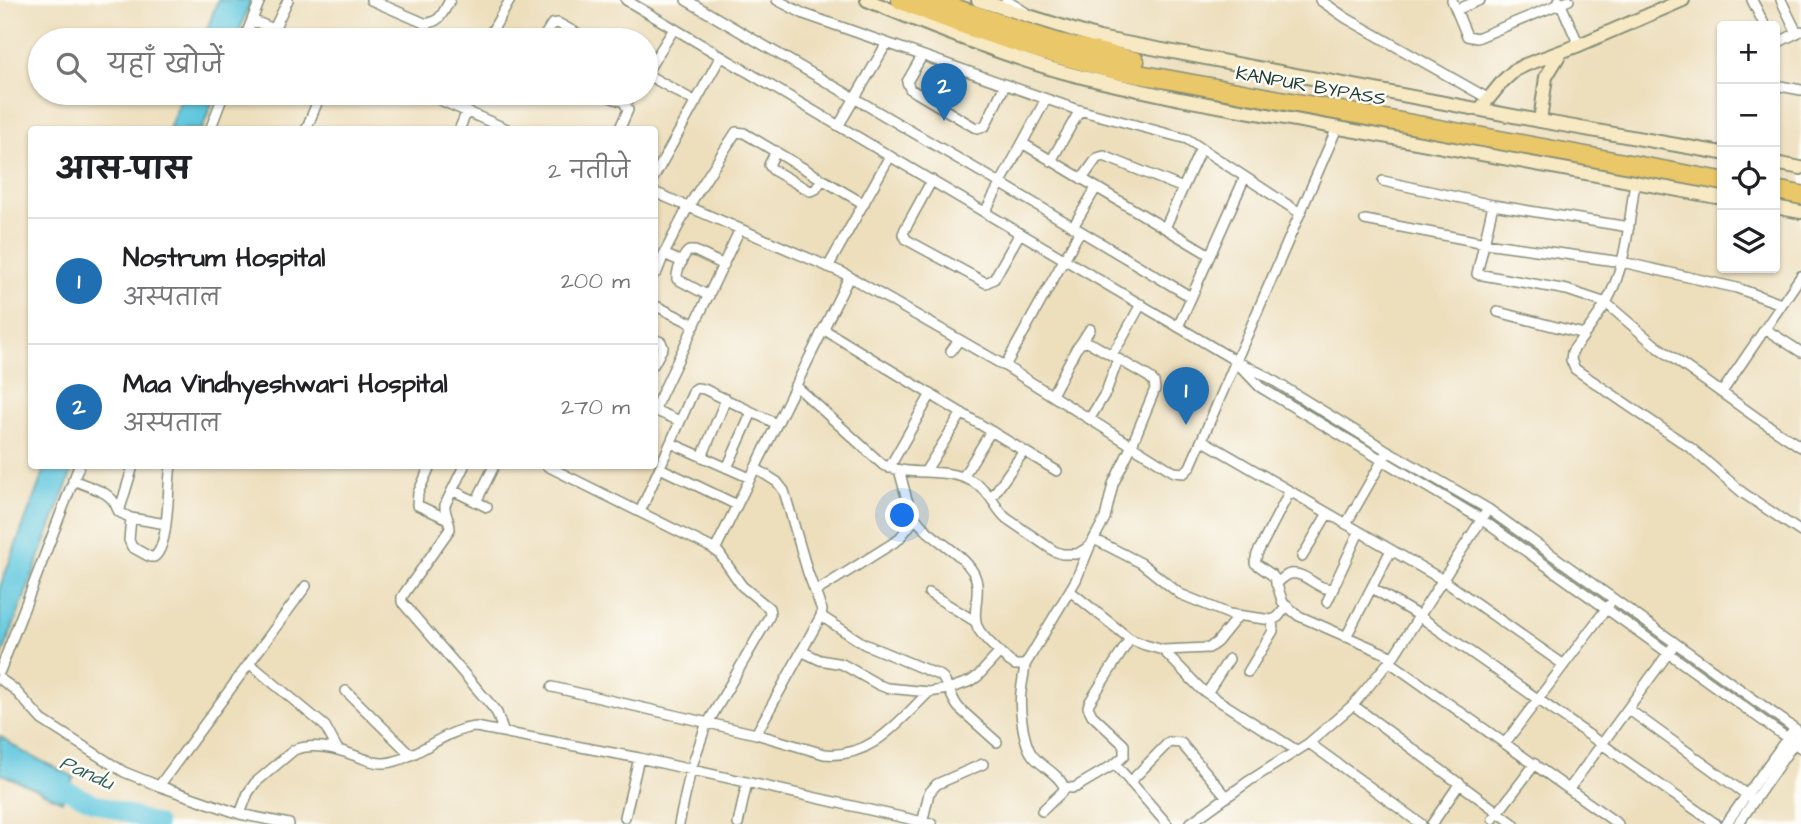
<!DOCTYPE html>
<html lang="hi">
<head>
<meta charset="utf-8">
<style>
  body { margin:0; font-family:"Architects Daughter","Playpen Sans Deva",sans-serif; background:#f6f6f6; color:#202124 }
  .controls { position:absolute; right:21px; top:21px; display:grid; overflow:hidden; border-radius:7px; box-shadow:0 2px 5px #0004 }
  .controls button { width:63px; height:63px; display:grid; place-items:center; padding:0; border:0; border-bottom:2px solid #e0e0e0; background:#fff; color:#202124; font:35px sans-serif }
  .you { position:absolute; left:903px; top:516px; width:24px; height:24px; margin:-18px; border:5px solid #fff; border-radius:50%; background:#1a73e8; box-shadow:0 0 0 10px #1a73e833 }
  .badge { display:grid; place-items:center; width:46px; height:46px; border-radius:50%; background:#1f6fb2; color:#fff; font-size:23px; font-weight:700 }
  .pin { position:absolute; translate:-50% -58px; filter:drop-shadow(0 2px 4px #0008) }
  .pin::after { content:''; position:absolute; top:37px; width:24px; height:21px; background:inherit; clip-path:polygon(0 0,100% 0,50% 100%) }
  .list { margin:0; padding:0; list-style:none }
  h2 { display:flex; justify-content:space-between; align-items:center; height:91px; margin:0; padding:0 28px; font-size:30px }
  h2 small { font-size:23px; font-weight:400; color:#757577 }
  .list li { display:grid; grid-template-columns:46px 1fr auto; gap:21px; align-items:center; box-sizing:border-box; height:126px; padding:0 28px; border-top:2px solid #e0e0e0 }
  .list b { display:block; font-size:26px; white-space:nowrap }
  .list p { margin:0; font-size:23px; white-space:nowrap; color:#757577 }
  .list em { font-size:23px; font-style:normal; color:#757577 }
  .icon { flex:none; width:38px; height:38px; fill:none; stroke:currentColor; stroke-width:2; stroke-linecap:round; stroke-linejoin:round }
  .map { position:relative; flex:none; width:1801px; height:824px; overflow:hidden }
  .search { position:absolute; background:#fff; box-shadow:0 2px 5px #0004; left:28px; top:28px; width:630px; height:77px; display:flex; align-items:center; gap:18px; box-sizing:border-box; padding:0 24px; border-radius:38px; color:#757577; font-size:26px }
  .panel { position:absolute; background:#fff; box-shadow:0 2px 5px #0004; left:28px; top:126px; width:630px; height:343px; border-radius:7px }
  .map>svg:first-child { display:block }
</style>
</head>
<body>
<div class="map">
<svg width="1801" height="824" viewBox="0 0 1801 824">
  <rect width="100%" height="100%" fill="#fdfcf7"/>
  <filter id="ink" filterUnits="userSpaceOnUse"><feTurbulence type="fractalNoise" baseFrequency=".0143" numOctaves="2"/><feDisplacementMap in="SourceGraphic" scale="14" xChannelSelector="R" yChannelSelector="G"/><feConvolveMatrix kernelMatrix="1 2 1 2 8 2 1 2 1" color-interpolation-filters="sRGB"/></filter>
  <filter id="wash" filterUnits="userSpaceOnUse"><feTurbulence type="fractalNoise" baseFrequency=".00686" numOctaves="4" result="noise"/><feDisplacementMap in="SourceGraphic" scale="28" xChannelSelector="R" yChannelSelector="G"/><feGaussianBlur stdDeviation="1.57" result="paint"/><feColorMatrix in="noise" values="0 0 0 0 0 0 0 0 0 0 0 0 0 0 0 0 0 1.4 0 .05"/><feComposite in="paint" operator="in"/></filter>
  <g filter="url(#wash)">
    <rect width="100%" height="100%" fill="#eddebc"/>
    <path fill="#61c7de" stroke="#408289" stroke-width="2" d="M 218,0 L 251,0 L 236,40 L 203,40 Z
      M 183,93 L 216,93 L 202,129 L 169,129 Z
      M 46,466 L 74,466 L 0,661 L 0,587 Z
      M 0,736 L 23,752 L 74,777 L 62,801 L 0,773 Z"/>
    <g fill="none" stroke-linecap="round" stroke-linejoin="round">
      <path stroke="#61c7de" stroke-width="18" d="M 47,781 L 95,803 L 157,824"/>
    </g>
  </g>
  <g filter="url(#ink)">
    <g fill="none" stroke-linecap="round" stroke-linejoin="round">
      <defs>
        <path id="street" d="M 371,0 L 424,23 C 440,24 443,12 450,0
          M 626,0 L 1236,361 L 1266,376 L 1388,451 L 1488,509 L 1801,733 L 1738,824
          M 686,0 L 1000,183 L 1191,297
          M 777,0 L 804,14 L 1075,109 L 1187,139 L 1300,213
          M 1006,0 L 1025,12
          M 1320,0 L 1346,18 L 1489,99
          M 1452,0 L 1467,36 L 1477,38 L 1569,0
          M 1559,0 L 1579,45
          M 1752,0 L 1765,26
          M 1781,0 L 1797,33
          M 1456,10 L 1480,0
          M 252,20 L 300,40
          M 274,29 L 288,0
          M 244,40 L 260,0
          M 487,40 L 510,0
          M 542,40 L 552,24 L 558,23 L 589,40
          M 1775,44 L 1801,31
          M 922,56 L 907,82 L 910,89 L 974,127 L 978,128 L 985,126 L 1005,85
          M 646,73 L 674,29
          M 646,74 L 696,102
          M 1775,85 L 1801,90
          M 424,93 L 509,130
          M 598,93 L 624,102 L 628,101 L 634,93
          M 839,125 L 887,43
          M 210,130 L 224,93
          M 306,130 L 321,93
          M 459,130 L 467,111
          M 619,130 L 628,110 L 624,102
          M 1022,143 L 1210,255
          M 776,151 L 769,165 L 773,170 L 810,191 L 816,189 L 822,179
          M 1051,161 L 1080,110
          M 654,177 L 721,56
          M 1082,179 L 1097,158 L 1104,156 L 1183,188
          M 932,180 L 905,229 L 903,234 L 907,240 L 986,283 L 994,279 L 1020,233
          M 1383,181 L 1493,205 L 1629,227
          M 1635,182 C 1629,223 1626,267 1606,303 C 1596,320 1583,336 1572,352 L 1571,360 L 1575,369 L 1692,449 L 1743,493 L 1801,532
          M 654,192 L 843,273 L 1005,366 L 1174,472 L 1184,473 L 1190,467 L 1337,128
          M 1493,205 L 1477,274 L 1567,290 L 1606,303 L 1655,345 L 1757,418 L 1801,447
          M 985,212 L 1046,99
          M 1365,220 L 1485,243 L 1622,262 L 1737,288 L 1781,304
          M 1073,227 L 1096,188
          M 1165,228 L 1201,148
          M 664,254 L 688,207 L 736,132 L 744,133 L 864,204
          M 828,267 L 890,156
          M 654,273 L 657,272 L 664,254 L 682,262
          M 709,296 L 677,279 C 676,273 683,254 689,251 C 691,251 693,251 695,251 L 724,265
          M 654,305 L 695,325
          M 1498,312 L 1584,334
          M 1178,327 L 1245,177
          M 823,329 L 1057,471
          M 1765,329 L 1801,352
          M 654,339 L 661,342 L 663,347 L 654,364
          M 1081,343 L 1090,329
          M 951,351 L 959,340
          M 1112,354 L 1122,339 L 1141,304
          M 1239,365 L 1260,387 L 1481,519 L 1801,748
          M 1005,366 L 1080,231
          M 795,385 L 883,465 C 913,478 950,465 978,485 C 991,493 995,508 1006,518 L 1054,551 L 1062,554 L 1077,554 L 1090,546 L 1105,518 L 1113,484 L 1132,445 L 1155,389 L 1154,382 L 1149,377 L 1094,345 L 1087,342 L 1081,343 L 1076,349 L 1052,395
          M 1722,392 L 1801,276
          M 654,410 L 740,229
          M 654,410 L 680,421
          M 1090,418 L 1106,392 L 1118,359
          M 1202,440 L 1443,580 L 1564,665
          M 671,443 L 750,478
          M 702,457 L 726,399
          M 430,466 L 418,493 L 417,505 L 448,519
          M 464,466 L 445,505 C 444,514 450,520 450,529 L 406,591 L 402,597 L 402,602 L 490,704 L 497,713 L 503,731
          M 547,466 L 712,548 L 719,553 L 742,586 L 769,608 L 770,613 L 769,617 L 705,728 L 691,769 L 679,824
          M 660,468 L 737,505
          M 727,468 L 752,412
          M 889,468 L 931,394
          M 899,470 C 904,485 906,504 914,516 C 929,539 959,549 973,572 C 984,590 969,614 979,630 C 986,641 1000,652 1009,661 L 1015,665 L 1025,665 L 1076,580 L 1090,546
          M 925,472 L 962,413
          M 963,477 L 991,431
          M 73,480 C 86,486 106,490 114,502 C 116,505 117,509 119,512 L 131,518 L 129,540 L 132,547 L 150,557 L 154,557 C 170,546 167,486 171,466
          M 452,490 L 487,507
          M 1290,491 L 1257,554 L 1255,563 L 1272,575 L 1275,579 L 1283,603 L 1299,616 L 1393,657
          M 992,497 L 1024,451
          M 476,502 L 494,466
          M 119,512 L 133,466
          M 640,512 L 694,390 L 697,388 L 704,389 L 777,424
          M 131,518 L 166,524
          M 1346,524 L 1385,456
          M 1094,539 L 1141,563 L 1180,594 L 1229,614 L 1272,620 L 1278,617 L 1286,607
          M 715,550 L 849,277
          M 1302,557 L 1328,513
          M 1276,584 C 1280,581 1285,575 1290,574 C 1306,571 1318,592 1333,588 L 1359,532
          M 1372,588 L 1419,616 L 1716,824
          M 1070,591 L 1130,639 L 1145,645 L 1163,650 L 1202,690 L 1296,750
          M 815,592 L 898,540 L 915,519
          M 929,593 L 976,622
          M 1327,602 L 1334,587
          M 821,616 L 864,644 L 941,676 C 949,685 951,699 959,708 L 997,742
          M 1346,637 L 1391,550
          M 1163,650 L 1209,648 L 1217,642 L 1238,616
          M 801,651 L 820,660 L 842,664 L 879,685 L 887,688 L 929,692 L 948,689 L 971,681 L 978,676 L 1000,652
          M 1390,662 L 1618,824
          M 249,663 L 325,726 L 338,750
          M 1025,665 C 1024,674 1022,683 1021,692 C 1019,707 1023,744 1033,756 C 1042,767 1059,774 1064,787 L 1063,791 L 1042,811
          M 0,671 L 79,466
          M 1248,672 L 1273,631 L 1272,620
          M 0,679 L 14,689 L 42,720 L 124,772 L 159,786 L 240,814 L 248,793 L 255,783 L 294,750 C 312,743 336,748 353,755 C 364,758 373,764 385,763 C 414,761 444,729 476,727 L 639,758 L 932,824
          M 552,687 L 756,734 L 821,616 L 822,610 L 808,573 L 784,491 L 777,482 L 755,468
          M 346,691 L 410,754
          M 1207,693 L 1229,659
          M 1353,705 L 1514,824
          M 1628,709 L 1754,800
          M 756,734 L 824,754 C 871,759 898,722 929,692
          M 1309,743 L 1421,824
          M 1505,743 L 1609,605
          M 1115,764 L 1167,824
          M 1130,782 L 1169,742 L 1181,743 L 1227,797
          M 159,786 L 306,586
          M 1064,787 L 1072,788 L 1076,787 L 1115,764 L 1124,756 L 1124,745 L 1092,715 L 1088,707 L 1089,703 L 1130,639
          M 1569,789 L 1672,648
          M 240,814 L 289,824
          M 625,817 L 639,758
          M 1493,819 L 1535,764
          M 738,824 L 747,782
          M 922,824 L 929,793 L 937,784 L 983,764
          M 1189,824 L 1249,781 L 1309,743 L 1353,705 L 1393,657 L 1485,514
          M 1432,824 L 1460,783
          M 1726,824 L 1790,734"/>
        <path id="secondary" d="M 867,0 C 927,25 987,49 1049,68 C 1092,81 1136,89 1180,99 L 1722,198
          M 978,0 L 1099,38 L 1540,121 L 1722,153
          M 1480,109 L 1503,81 L 1515,70 L 1525,65 L 1579,45 L 1683,0
          M 1540,121 L 1546,77 L 1561,52
          M 1775,163 L 1801,168
          M 1775,207 L 1801,212"/>
        <path id="highway" d="M 901,0 C 971,30 1043,52 1117,70 L 1722,181
          M 934,0 L 951,7 L 1055,42 L 1135,61
          M 1775,190 L 1801,195"/>
      </defs>
      <use href="#street" stroke="#868e78" stroke-width="12"/>
      <use href="#secondary" stroke="#868e78" stroke-width="16"/>
      <use href="#highway" stroke="#868e78" stroke-width="21"/>
      <use href="#street" stroke="#fff" stroke-width="9"/>
      <use href="#secondary" stroke="#f7e9c3" stroke-width="12"/>
      <use href="#highway" stroke="#eac769" stroke-width="18"/>
    </g>
  </g>
  <g text-anchor="middle" stroke-width="5" stroke-linejoin="round" paint-order="stroke">
    <g font-size="19" fill="#1f3d34" stroke="#fdfcf7">
      <text transform="translate(1311 85) rotate(10)" y="7">KANPUR BYPASS</text>
    </g>
    <g font-size="21" font-style="italic" fill="#30605e" stroke="#fdfcf7">
      <text transform="translate(87 772) rotate(24)" y="7">Pandu</text>
    </g>
  </g>
</svg>
<div class="controls">
<button>+</button>
<button>−</button>
<button><svg class="icon" aria-label="locate" viewBox="0 0 24 24"><circle cx="12" cy="12" r="6"/><path d="M12 2v4M12 18v4M2 12h4M18 12h4"/></svg></button>
<button><svg class="icon" aria-label="layers" viewBox="0 0 24 24"><path d="M12 4l9 5-9 5-9-5zM3 14l9 5 9-5"/></svg></button>
</div>
<div class="you"></div>
<div class="pin badge" style="left:1186px;top:425px">1</div>
<div class="pin badge" style="left:944px;top:121px">2</div>
<div class="search"><svg class="icon" aria-label="search" viewBox="0 0 24 24"><circle cx="10" cy="10" r="6"/><path d="M15 15l6 6"/></svg>यहाँ खोजें</div>
<section class="panel">
<h2>आस-पास<small>2 नतीजे</small></h2>
<ul class="list">
<li><span class="badge">1</span><div><b>Nostrum Hospital</b><p>अस्पताल</p></div><em>200 m</em></li>
<li><span class="badge">2</span><div><b>Maa Vindhyeshwari Hospital</b><p>अस्पताल</p></div><em>270 m</em></li>
</ul>
</section>
</div>
</body>
</html>
